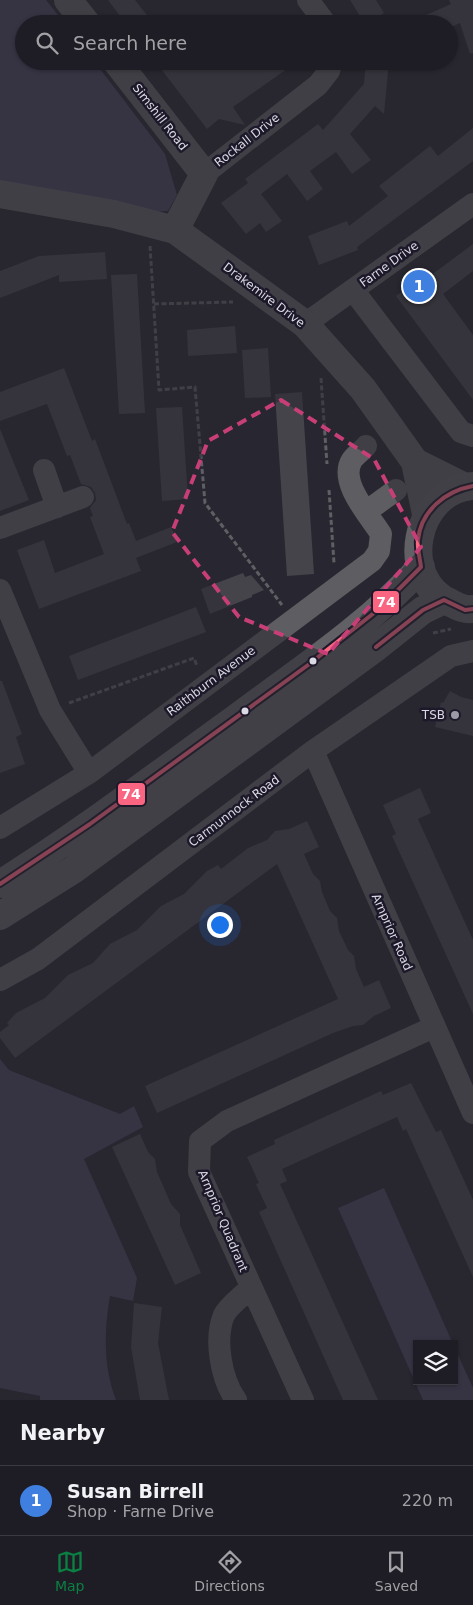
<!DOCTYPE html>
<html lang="en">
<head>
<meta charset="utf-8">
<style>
  body { margin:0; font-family:"DejaVu Sans",sans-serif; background:#2b2931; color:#f1f3f6 }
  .controls { position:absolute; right:15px; bottom:15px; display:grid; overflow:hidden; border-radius:0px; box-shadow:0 1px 4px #0004 }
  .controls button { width:45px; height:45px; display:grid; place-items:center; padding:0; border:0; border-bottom:1px solid #3c3a41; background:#1e1c24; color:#f1f3f6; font:25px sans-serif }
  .you { position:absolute; left:219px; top:924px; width:18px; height:18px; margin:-12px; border:4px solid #fff; border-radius:50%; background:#1a73e8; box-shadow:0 0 0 8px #1a73e833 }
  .badge { display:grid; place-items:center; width:32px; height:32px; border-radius:50%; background:#0b8043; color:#fff; font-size:16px; font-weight:700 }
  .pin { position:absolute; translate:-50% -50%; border:2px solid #fff; box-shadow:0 1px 5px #0006 }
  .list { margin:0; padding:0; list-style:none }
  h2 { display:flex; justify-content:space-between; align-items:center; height:65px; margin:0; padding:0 20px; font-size:21px }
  h2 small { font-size:16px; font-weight:400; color:#a1a1a6 }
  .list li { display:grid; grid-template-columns:32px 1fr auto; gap:15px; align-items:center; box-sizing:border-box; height:70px; padding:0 20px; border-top:1px solid #3c3a41 }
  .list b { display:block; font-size:19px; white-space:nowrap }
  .list p { margin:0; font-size:16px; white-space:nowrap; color:#a1a1a6 }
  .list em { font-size:16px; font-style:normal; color:#a1a1a6 }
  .icon { flex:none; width:28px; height:28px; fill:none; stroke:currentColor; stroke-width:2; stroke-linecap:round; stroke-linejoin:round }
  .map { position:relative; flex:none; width:473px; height:1400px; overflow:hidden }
  .search { position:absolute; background:#1e1c24; box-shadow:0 1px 4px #0004; left:15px; right:15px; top:15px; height:55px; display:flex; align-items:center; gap:12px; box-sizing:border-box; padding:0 18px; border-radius:28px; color:#a1a1a6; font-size:19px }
  .sheet { height:135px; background:#1e1c24 }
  nav { display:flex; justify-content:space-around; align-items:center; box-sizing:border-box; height:70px; border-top:1px solid #3c3a41; background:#1e1c24; font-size:14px; color:#a1a1a6 }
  nav a { display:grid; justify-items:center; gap:2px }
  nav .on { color:#0b8043 }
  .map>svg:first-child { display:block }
</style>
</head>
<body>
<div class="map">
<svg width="473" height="1400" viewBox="0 0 473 1400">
  <rect width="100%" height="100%" fill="#282630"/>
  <path fill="#48435c" d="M 0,0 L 46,0 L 65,24 L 24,24 L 24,61 L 94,61 L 165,154 L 177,195 L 168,211 L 149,212 L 35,186 L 0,184 Z
    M 0,1059 L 9,1070 L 120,1114 L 134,1106 L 143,1127 L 84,1159 L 137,1278 L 133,1301 L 110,1296 C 104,1331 103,1366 116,1400 L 40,1400 L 40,1396 L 0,1388 Z
    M 384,1188 L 453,1344 L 417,1344 L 417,1381 L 454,1381 L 454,1346 L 473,1388 L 473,1400 L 423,1400 L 338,1208 Z"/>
  <path fill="#45444b" d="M 108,0 L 135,0 L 154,24 L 126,24 Z
    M 350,0 L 376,0 L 384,13 L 365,24 Z
    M 449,0 L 473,0 L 473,53 L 470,54 L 460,23 L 449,28 L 449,24 L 406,24 L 451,4 Z
    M 155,61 L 298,61 L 233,107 L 245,125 L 219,119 L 207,129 Z
    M 366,61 L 389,61 L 384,114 L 375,106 L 350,134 L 371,160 L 352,174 L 336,152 L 310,171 L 323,189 L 307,201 L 287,174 L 261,194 L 282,221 L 266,232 L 260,223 L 246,234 L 221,203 L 248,183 L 245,179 L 318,124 L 323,130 L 364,84 Z
    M 473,128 L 473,161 L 357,247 L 358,250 L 319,265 L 308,236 L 347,221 L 349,226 L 388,196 L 379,186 L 430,146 L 438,156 Z
    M 473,244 L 473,271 L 443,294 L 473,335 L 473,400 L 396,296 L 427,273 L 430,276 Z
    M 105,252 L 107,279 L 59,282 L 59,275 L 0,298 L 0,271 L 39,256 Z
    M 137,274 L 145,413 L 119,414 L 111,275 Z
    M 235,326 L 237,353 L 188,356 L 187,330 Z
    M 268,348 L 271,397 L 245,398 L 242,350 Z
    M 64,368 L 92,441 L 95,439 L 127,524 L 129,523 L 136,541 L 171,527 L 177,542 L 136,558 L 141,571 L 39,609 L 17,550 L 44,540 L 55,573 L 104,554 L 90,517 L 93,516 L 90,508 L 96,500 L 95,493 L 91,487 L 81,484 L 70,455 L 67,456 L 47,404 L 0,421 L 0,392 Z
    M 302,392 L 314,574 L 287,576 L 275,394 Z
    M 182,407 L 188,499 L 162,501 L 156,408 Z
    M 0,429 L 29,500 L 0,511 Z
    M 243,573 L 245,577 L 251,575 L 264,590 L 252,595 L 252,597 L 210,614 L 201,589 Z
    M 196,607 L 206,632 L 78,680 L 69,656 Z
    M 0,681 L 2,681 L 22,734 L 16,737 L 25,764 L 0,773 Z
    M 450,691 L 461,697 L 473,700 L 473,736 L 435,727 L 441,702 L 443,703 Z
    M 420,788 L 431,813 L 418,819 L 473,940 L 473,1014 L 392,836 L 396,834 L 383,805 Z
    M 307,821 L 319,847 L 304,854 L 313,874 L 320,881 L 322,892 L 330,911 L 337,918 L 339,931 L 348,950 L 354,956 L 356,969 L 364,987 L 379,980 L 391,1008 L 374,1016 L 363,1025 L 353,1026 L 333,1033 L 157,1113 L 145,1086 L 338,999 L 277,864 L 15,1058 L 0,1038 L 0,1032 L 9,1025 L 7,1023 L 16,1013 L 45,998 L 68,975 L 93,963 L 110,944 L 137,930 L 161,906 L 184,894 L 207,871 L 218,865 L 221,869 L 248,848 L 267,840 L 275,831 L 289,829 Z
    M 411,1083 L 436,1132 L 441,1130 L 473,1200 L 473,1277 L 406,1129 L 403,1131 L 397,1117 L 282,1169 L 287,1181 L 280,1184 L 378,1400 L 343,1400 L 259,1212 L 267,1208 L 256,1184 L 259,1183 L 247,1157 L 275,1144 L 274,1140 L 381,1091 L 383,1095 Z
    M 140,1134 L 148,1152 L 155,1159 L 157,1172 L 171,1204 L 180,1214 L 180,1225 L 201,1273 L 175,1285 L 112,1147 Z
    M 134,1303 L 162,1307 L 158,1343 L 169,1400 L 140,1400 L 131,1347 Z"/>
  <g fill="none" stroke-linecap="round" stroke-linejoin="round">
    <path stroke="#5f5e63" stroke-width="3" stroke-dasharray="5 2.5" stroke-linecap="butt" d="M 150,246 L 159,390 L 195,387 L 205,503 L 282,605
      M 154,304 L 233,302
      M 321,378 L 327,464
      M 329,490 L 334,563
      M 433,633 L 451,629
      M 69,703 L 194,658 L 197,666"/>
    <path stroke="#5e5d61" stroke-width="22" d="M 308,0 L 326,24
      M 204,174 L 318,85 L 329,71 L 332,61
      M 353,290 L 461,432 L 473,436
      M 305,324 L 473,204
      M 44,470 L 57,507
      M 367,511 L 396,490
      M 0,528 L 83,497
      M 0,590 L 50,710 L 89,773
      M 313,751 L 473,1113
      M 0,828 L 89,773 L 372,561 L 379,551 L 381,534 C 370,516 338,482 352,460 C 355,455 362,451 366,446
      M 0,980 L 38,959 L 313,751 L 451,656 L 473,651
      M 236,1400 C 221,1379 214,1339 224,1315 C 229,1305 244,1295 251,1287
      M 303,1400 L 199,1172 L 200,1141 L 227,1121 L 434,1027"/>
    <path stroke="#5e5d61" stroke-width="28" d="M 68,0 L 87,24
      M 116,61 L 204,174 L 175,230
      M 0,194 L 114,214 L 175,230 L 305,324 L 363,389 L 415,462 L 426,514
      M 415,462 L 465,487"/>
    <path stroke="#606065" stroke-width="28" d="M 473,486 C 414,490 397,580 451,603 C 459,607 464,610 473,609
      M 0,884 C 82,833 158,774 236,718 C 299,671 368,626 421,567
      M 0,916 L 73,870 L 374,649 L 423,610 L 444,600"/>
    <defs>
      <path id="bus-1" d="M 376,647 L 423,610 L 444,600 L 465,610 L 473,609
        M 0,884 L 90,824 L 308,665 L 379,609 L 421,567 C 420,558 417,549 418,540 C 421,510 446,491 473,486"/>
    </defs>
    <use href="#bus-1" stroke="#1d192a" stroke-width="8"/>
    <use href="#bus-1" stroke="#fa6682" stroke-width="4"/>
  </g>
  <path d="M0 0H473V1400H0ZM 281,400 L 374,459 L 421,547 L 328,654 L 239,617 L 172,532 L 208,441 Z" fill="#282630" fill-opacity=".55" fill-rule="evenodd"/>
  <path fill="none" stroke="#c73f76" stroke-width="4" stroke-dasharray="10 6" stroke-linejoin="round" d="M 281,400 L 374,459 L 421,547 L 328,654 L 239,617 L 172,532 L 208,441 Z"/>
  <g fill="#dbd9e4" stroke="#1d192a" stroke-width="2">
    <circle cx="313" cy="661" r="4.5"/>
    <circle cx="245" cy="711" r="4.5"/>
  </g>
  <circle fill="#9c9aa5" stroke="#1d192a" stroke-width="2" cx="455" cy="715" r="5"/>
  <g text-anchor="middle" stroke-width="5" stroke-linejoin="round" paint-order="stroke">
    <g font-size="12" fill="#dbd9e4" stroke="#1d192a">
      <text transform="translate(160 117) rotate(52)" y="4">Simshill Road</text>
      <text transform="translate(247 140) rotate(-38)" y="4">Rockall Drive</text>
      <text transform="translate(389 264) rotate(-36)" y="4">Farne Drive</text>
      <text transform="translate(264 295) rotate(37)" y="4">Drakemire Drive</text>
      <text transform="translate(211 681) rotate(-37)" y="4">Raithburn Avenue</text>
      <text transform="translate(234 811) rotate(-37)" y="4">Carmunnock Road</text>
      <text transform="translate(392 932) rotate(66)" y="4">Arnprior Road</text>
      <text transform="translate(223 1221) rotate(67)" y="4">Arnprior Quadrant</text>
    </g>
    <g font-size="12" fill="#dbd9e4" stroke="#1d192a" text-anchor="end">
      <text x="445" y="719">TSB</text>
    </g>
  </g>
  <g stroke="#1d192a" stroke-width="2">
    <rect x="372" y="590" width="28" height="24" rx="5" fill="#fa6682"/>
    <rect x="117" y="782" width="29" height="24" rx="5" fill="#fa6682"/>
  </g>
  <g font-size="14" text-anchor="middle" font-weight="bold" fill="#fff">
    <text x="386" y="607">74</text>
    <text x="131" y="799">74</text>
  </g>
</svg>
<div class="controls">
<button><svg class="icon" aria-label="layers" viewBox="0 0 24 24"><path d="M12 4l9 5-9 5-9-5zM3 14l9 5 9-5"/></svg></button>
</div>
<div class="you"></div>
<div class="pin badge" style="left:419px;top:286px;background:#3f7fe0">1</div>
<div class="search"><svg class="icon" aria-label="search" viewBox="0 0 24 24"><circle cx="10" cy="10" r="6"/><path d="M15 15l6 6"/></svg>Search here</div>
</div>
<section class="sheet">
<h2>Nearby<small></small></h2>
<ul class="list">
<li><span class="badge" style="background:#3f7fe0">1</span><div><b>Susan Birrell</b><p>Shop · Farne Drive</p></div><em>220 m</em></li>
</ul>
</section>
<nav>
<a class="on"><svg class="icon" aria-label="map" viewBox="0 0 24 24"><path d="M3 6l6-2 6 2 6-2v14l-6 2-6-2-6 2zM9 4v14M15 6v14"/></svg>Map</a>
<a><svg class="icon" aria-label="directions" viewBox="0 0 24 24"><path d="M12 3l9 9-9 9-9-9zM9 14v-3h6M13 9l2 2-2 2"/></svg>Directions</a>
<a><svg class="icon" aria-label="saved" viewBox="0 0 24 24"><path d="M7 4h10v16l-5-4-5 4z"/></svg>Saved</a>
</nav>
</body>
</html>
